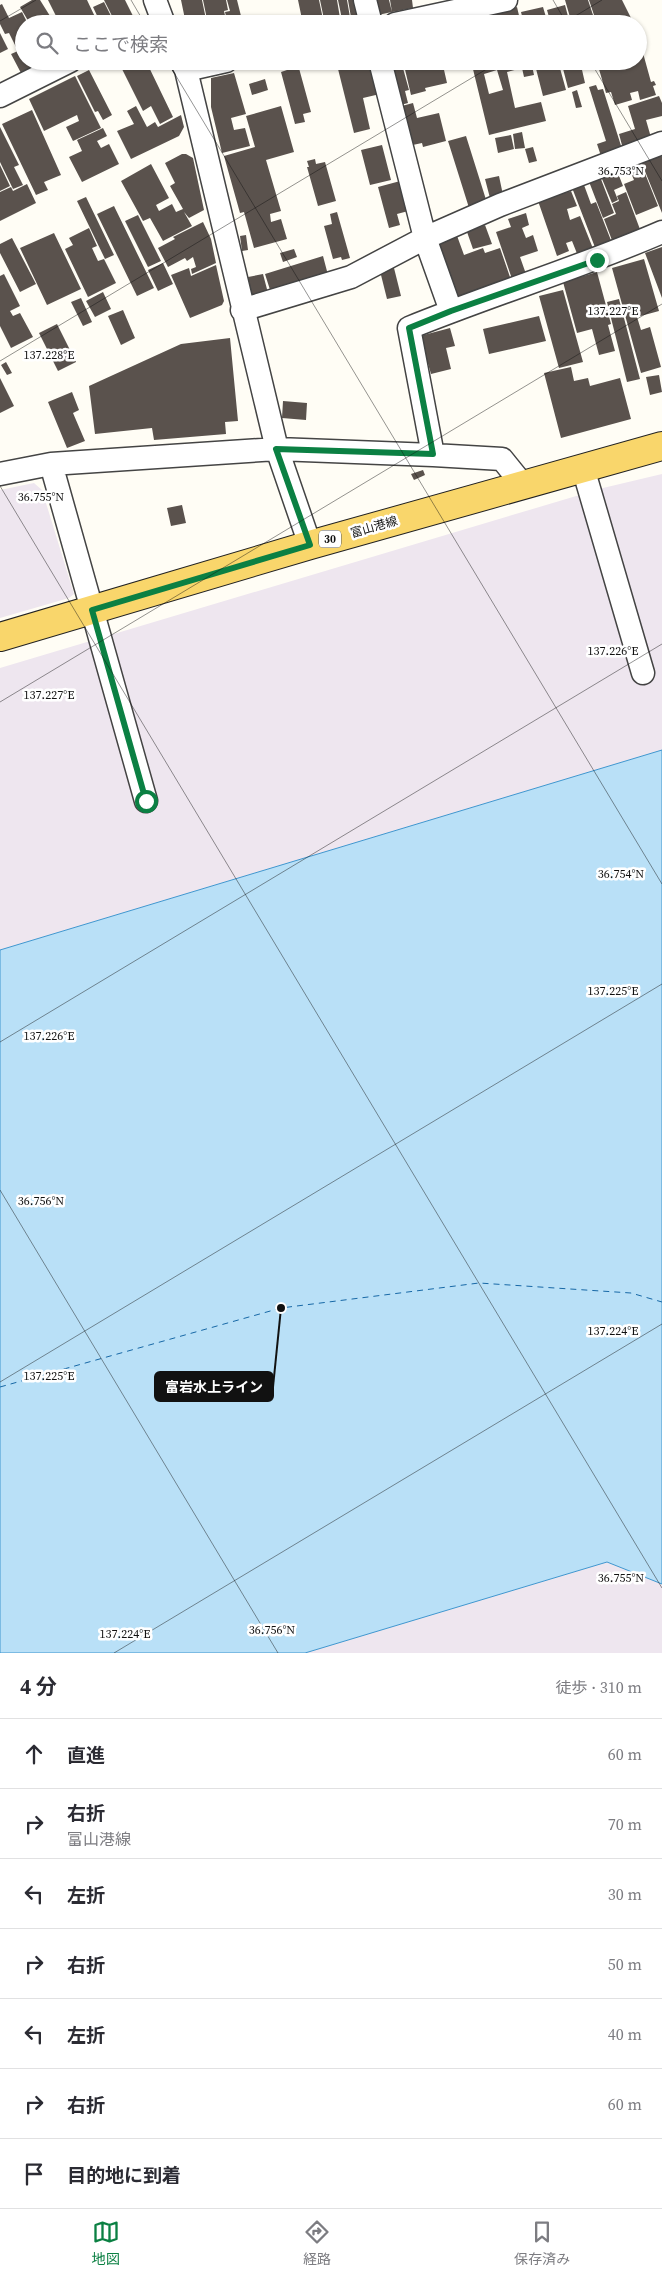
<!DOCTYPE html>
<html lang="ja">
<head>
<meta charset="utf-8">
<style>
  body { margin:0; font-family:"Source Serif 4","Noto Sans JP",serif; background:#f2f2f3; color:#2b2b33 }
  .stop { position:absolute; width:15px; height:15px; margin:-11px; border:4px solid #0b8043; border-radius:50%; background:#fff }
  .stop.end { background:#0b8043; border-color:#fff; box-shadow:0 1px 5px #0008 }
  .list { margin:0; padding:0; list-style:none }
  h2 { display:flex; justify-content:space-between; align-items:center; height:65px; margin:0; padding:0 20px; font-size:21px }
  h2 small { font-size:16px; font-weight:400; color:#7c7c81 }
  .list li { display:grid; grid-template-columns:32px 1fr auto; gap:15px; align-items:center; box-sizing:border-box; height:70px; padding:0 20px; border-top:1px solid #e1e1e2 }
  .list b { display:block; font-size:19px; white-space:nowrap }
  .list p { margin:0; font-size:16px; white-space:nowrap; color:#7c7c81 }
  .list em { font-size:16px; font-style:normal; color:#7c7c81 }
  .icon { flex:none; width:28px; height:28px; fill:none; stroke:currentColor; stroke-width:2; stroke-linecap:round; stroke-linejoin:round }
  .map { position:relative; flex:none; width:662px; height:1653px; overflow:hidden }
  .search { position:absolute; background:#fff; box-shadow:0 1px 4px #0004; left:15px; right:15px; top:15px; height:55px; display:flex; align-items:center; gap:12px; box-sizing:border-box; padding:0 18px; border-radius:28px; color:#7c7c81; font-size:19px }
  .sheet { height:555px; background:#fff }
  nav { display:flex; justify-content:space-around; align-items:center; box-sizing:border-box; height:70px; border-top:1px solid #e1e1e2; background:#fff; font-size:14px; color:#7c7c81 }
  nav a { display:grid; justify-items:center; gap:2px }
  nav .on { color:#0b8043 }
  .map>svg:first-child { display:block }
</style>
</head>
<body>
<div class="map">
<svg width="662" height="1653" viewBox="0 0 662 1653">
  <rect width="100%" height="100%" fill="#fffdf5"/>
  <path fill="#eee6ef" d="M 662,474 L 662,750 L 0,950 L 0,668 L 603,488 Z
    M 34,483 L 42,490 L 74,594 L 69,598 L 0,618 L 0,490 Z
    M 607,1562 L 662,1584 L 662,1653 L 305,1653 Z"/>
  <path fill="#b9e0f7" stroke="#3f96cf" d="M 662,750 L 662,1584 L 607,1562 L 305,1653 L 0,1653 L 0,950 Z"/>
  <g fill="none" stroke-linecap="round" stroke-linejoin="round">
    <path stroke="#1768a6" stroke-width="1" stroke-dasharray="6 5" stroke-linecap="butt" d="M 0,1387 L 281,1308 L 479,1283 L 631,1293 L 662,1302"/>
  </g>
  <path fill="#5a524d" fill-rule="evenodd" d="M 32,0 L 40,0 L 50,16 L 37,24 L 30,24 L 20,7 Z
    M 48,0 L 87,0 L 96,19 L 87,24 L 60,24 Z
    M 104,0 L 125,0 L 134,18 L 121,24 L 116,24 Z
    M 181,0 L 202,0 L 207,24 L 186,24 Z
    M 203,0 L 226,0 L 228,10 L 224,11 L 227,24 L 208,24 Z
    M 227,0 L 237,0 L 243,24 L 228,24 L 225,12 L 230,11 Z
    M 298,0 L 319,0 L 324,24 L 303,24 Z
    M 320,0 L 337,0 L 341,24 L 325,24 Z
    M 338,0 L 347,0 L 351,23 L 343,24 Z
    M 348,0 L 358,0 L 362,21 L 352,23 Z
    M 370,0 L 389,0 L 392,12 L 373,16 Z
    M 390,0 L 412,0 L 413,8 L 392,12 Z
    M 565,0 L 588,0 L 596,24 L 572,24 Z
    M 589,0 L 622,0 L 634,24 L 597,24 Z
    M 104,2 L 115,24 L 101,24 L 93,7 Z
    M 2,4 L 9,18 L 22,12 L 28,24 L 24,24 L 24,61 L 43,61 L 21,73 L 11,54 L 18,51 L 9,33 L 5,34 L 0,24 L 0,5 Z
    M 565,5 L 570,24 L 551,24 L 547,10 Z
    M 517,7 L 521,24 L 462,24 L 461,20 Z
    M 543,7 L 548,24 L 524,24 L 521,12 Z
    M 0,33 L 8,49 L 0,53 Z
    M 643,53 L 651,82 L 654,81 L 656,85 L 653,86 L 656,95 L 640,100 L 638,91 L 630,93 L 632,100 L 615,105 L 611,92 L 606,93 L 598,66 L 614,61 L 638,61 L 638,54 Z
    M 118,61 L 146,61 L 173,117 L 160,124 L 151,106 L 143,111 Z
    M 288,61 L 297,61 L 311,112 L 303,114 L 305,122 L 295,124 L 281,72 L 290,69 Z
    M 336,61 L 372,61 L 380,94 L 363,98 L 370,129 L 354,133 Z
    M 386,61 L 401,61 L 409,90 L 405,91 L 408,103 L 397,106 Z
    M 403,61 L 442,61 L 447,83 L 425,88 L 426,91 L 411,95 Z
    M 471,61 L 531,61 L 534,75 L 524,77 L 522,68 L 507,72 L 515,108 L 541,102 L 546,121 L 489,135 ZM 497,70 L 503,90 L 489,94 L 484,74 Z
    M 534,61 L 558,61 L 566,90 L 543,96 Z
    M 561,61 L 580,61 L 585,83 L 568,88 Z
    M 89,70 L 112,115 L 103,120 L 98,111 L 95,112 L 77,76 Z
    M 234,73 L 246,114 L 231,118 L 234,130 L 245,128 L 250,146 L 222,153 L 211,107 L 211,78 Z
    M 75,76 L 101,128 L 73,141 L 66,127 L 79,121 L 77,115 L 44,131 L 29,99 Z
    M 265,79 L 268,90 L 252,95 L 249,84 Z
    M 596,85 L 598,90 L 603,89 L 623,152 L 602,159 L 597,144 L 606,141 L 589,87 Z
    M 577,90 L 582,107 L 576,108 L 572,92 Z
    M 659,96 L 662,103 L 662,116 L 646,120 L 652,141 L 623,149 L 619,134 L 635,129 L 628,106 Z
    M 413,103 L 417,118 L 439,113 L 446,141 L 423,147 L 422,143 L 408,146 L 398,107 Z
    M 136,106 L 147,127 L 155,122 L 158,127 L 181,115 L 184,127 L 179,136 L 131,159 L 117,131 L 134,124 L 127,111 Z
    M 281,106 L 294,152 L 266,160 L 281,211 L 270,214 L 271,222 L 281,219 L 287,239 L 254,248 L 244,212 L 240,213 L 224,156 L 255,147 L 246,116 Z
    M 32,110 L 61,175 L 44,182 L 48,190 L 36,195 L 2,124 Z
    M 0,127 L 19,165 L 14,167 L 23,185 L 13,189 L 0,162 Z
    M 103,128 L 107,136 L 97,141 L 101,148 L 109,144 L 119,164 L 82,182 L 69,157 L 82,151 L 77,140 Z
    M 522,132 L 525,148 L 515,149 L 513,134 Z
    M 511,135 L 514,149 L 498,153 L 495,138 Z
    M 466,136 L 488,206 L 470,211 L 448,141 Z
    M 382,145 L 391,180 L 370,185 L 361,150 Z
    M 533,147 L 537,161 L 529,163 L 525,149 Z
    M 660,152 L 662,157 L 662,213 L 640,159 Z
    M 182,154 L 186,154 L 193,158 L 204,210 L 189,218 L 184,212 L 192,226 L 163,241 L 150,218 L 143,221 L 121,181 L 151,164 L 169,198 L 156,205 L 159,211 L 172,204 L 176,212 L 183,209 L 170,186 L 175,183 L 165,163 Z
    M 315,159 L 316,164 L 325,162 L 336,201 L 318,206 L 307,167 L 309,167 L 307,161 Z
    M 640,161 L 658,206 L 636,215 L 624,184 L 634,180 L 628,166 Z
    M 0,165 L 10,186 L 0,191 Z
    M 616,168 L 623,186 L 614,190 L 618,200 L 612,203 L 600,174 Z
    M 599,174 L 614,213 L 603,218 L 588,179 Z
    M 499,176 L 503,195 L 490,198 L 485,179 Z
    M 404,180 L 412,210 L 397,214 L 400,225 L 389,228 L 378,187 Z
    M 27,184 L 36,203 L 0,221 L 0,192 L 11,187 L 13,191 Z
    M 571,185 L 584,185 L 591,204 L 596,202 L 612,243 L 596,250 Z
    M 560,190 L 561,194 L 571,191 L 577,206 L 567,209 L 570,220 L 580,216 L 594,251 L 578,256 L 572,241 L 566,243 L 569,251 L 557,256 L 537,198 Z
    M 626,192 L 641,232 L 613,243 L 604,219 L 616,214 L 612,204 L 619,201 L 617,196 Z
    M 86,197 L 114,255 L 105,259 L 77,201 Z
    M 114,206 L 154,288 L 137,296 L 97,214 Z
    M 337,212 L 350,258 L 342,260 L 341,257 L 333,259 L 324,226 L 332,224 L 330,214 Z
    M 526,213 L 529,225 L 522,228 L 526,238 L 533,235 L 538,251 L 520,257 L 526,274 L 512,279 L 496,232 L 511,227 L 508,219 Z
    M 138,215 L 161,261 L 148,267 L 125,221 Z
    M 203,222 L 211,239 L 216,263 L 192,274 L 191,269 L 196,267 L 193,257 L 187,261 L 185,258 L 168,267 L 158,248 L 175,239 L 173,237 Z
    M 485,225 L 492,244 L 473,249 L 467,232 Z
    M 89,228 L 97,246 L 92,248 L 98,261 L 104,259 L 116,283 L 88,297 L 65,249 L 73,245 L 69,238 Z
    M 54,233 L 81,289 L 47,305 L 20,248 Z
    M 456,233 L 464,255 L 483,248 L 485,253 L 500,248 L 511,280 L 455,299 L 437,242 Z
    M 246,235 L 248,250 L 242,251 L 240,236 Z
    M 12,238 L 36,284 L 20,292 L 0,253 L 0,244 Z
    M 662,247 L 662,298 L 645,253 Z
    M 294,249 L 297,257 L 283,262 L 280,253 Z
    M 323,256 L 328,275 L 271,293 L 265,274 Z
    M 644,259 L 659,311 L 637,317 L 641,330 L 650,327 L 661,367 L 641,373 L 612,268 Z
    M 163,263 L 173,284 L 158,291 L 148,270 Z
    M 393,264 L 401,296 L 387,299 L 380,271 Z
    M 216,265 L 224,301 L 222,305 L 190,318 L 171,275 L 189,268 L 191,276 Z
    M 597,272 L 611,324 L 608,325 L 615,351 L 599,355 L 592,329 L 577,333 L 563,282 Z
    M 4,274 L 20,306 L 10,311 L 13,316 L 20,313 L 33,337 L 11,348 L 0,326 L 0,276 Z
    M 263,274 L 268,293 L 252,296 L 248,277 Z
    M 563,290 L 583,362 L 559,368 L 539,296 Z
    M 103,292 L 111,309 L 95,317 L 86,301 Z
    M 81,298 L 92,322 L 83,326 L 71,302 Z
    M 619,299 L 640,379 L 627,382 L 607,302 Z
    M 123,310 L 135,338 L 121,345 L 108,316 Z
    M 539,316 L 546,341 L 489,354 L 483,329 Z
    M 57,324 L 76,362 L 58,371 L 39,333 Z
    M 450,328 L 455,346 L 446,348 L 451,369 L 431,374 L 420,336 Z
    M 230,338 L 238,421 L 225,422 L 226,434 L 154,440 L 152,428 L 95,434 L 89,386 L 181,344 Z
    M 6,362 L 12,373 L 7,375 L 1,365 Z
    M 571,367 L 574,381 L 588,378 L 590,386 L 620,378 L 631,419 L 561,438 L 544,373 Z
    M 659,375 L 662,392 L 650,395 L 646,377 Z
    M 0,378 L 14,406 L 0,413 Z
    M 72,392 L 79,410 L 73,413 L 85,441 L 67,448 L 48,402 Z
    M 283,401 L 307,403 L 306,420 L 282,418 Z
    M 423,470 L 425,475 L 414,480 L 411,474 Z
    M 182,505 L 186,523 L 171,526 L 167,508 Z"/>
  <g fill="none" stroke-linecap="round" stroke-linejoin="round">
    <defs>
      <path id="minor" d="M 155,0 L 164,24
        M 365,0 L 371,24
        M 395,24 L 506,0
        M 181,61 L 186,70 L 277,449 L 310,545
        M 380,61 L 425,238 L 451,311
        M 186,70 L 226,61
        M 0,96 L 70,61
        M 242,310 L 351,277 L 425,238 L 500,205 L 662,143
        M 433,455 L 409,328 C 492,294 579,268 662,232
        M 51,464 L 146,801
        M 583,468 L 643,673
        M 0,474 L 51,464 L 277,449 L 433,455 L 502,459 L 523,485"/>
      <path id="major" d="M 0,637 L 310,545 L 662,446"/>
    </defs>
    <use href="#minor" stroke="#444" stroke-width="25"/>
    <use href="#major" stroke="#222" stroke-width="30"/>
    <use href="#minor" stroke="#fff" stroke-width="22"/>
    <use href="#major" stroke="#f9d66b" stroke-width="28"/>
  </g>
  <g fill="none" stroke-linecap="round" stroke-linejoin="round">
    <path stroke="#0b8043" stroke-width="6" d="M 146,801 L 92,610 L 310,545 L 276,449 L 433,454 L 409,328 L 451,311 L 597,260"/>
  </g>
  <path fill="none" stroke="#111" stroke-width="1" stroke-opacity="0.45" d="M 131,0 L 145,24M 553,0 L 567,24M 0,21 L 36,0M 562,24 L 602,0M 167,61 L 662,884M 590,61 L 662,181M 0,361 L 500,61M 0,486 L 662,1588M 0,702 L 662,304M 0,1042 L 662,644M 0,1190 L 278,1653M 0,1382 L 662,984M 114,1653 L 662,1324"/>
  <g text-anchor="middle" stroke-width="5" stroke-linejoin="round" paint-order="stroke">
    <rect fill="#fff" stroke="#585858" stroke-width="1" x="319" y="530.5" width="22" height="17" rx="4"/>
    <g font-size="11" font-weight="bold" fill="#111">
      <text x="330" y="543">30</text>
    </g>
    <g font-size="12" fill="#111" stroke="#fff">
      <text transform="translate(374 527) rotate(-16)" y="4">富山港線</text>
    </g>
  </g>
  <g font-size="12" text-anchor="middle" fill="#111" stroke="#fff" stroke-width="5" stroke-linejoin="round" paint-order="stroke">
    <text x="621" y="175">36.753°N</text>
    <text x="613" y="315">137.227°E</text>
    <text x="49" y="359">137.228°E</text>
    <text x="41" y="501">36.755°N</text>
    <text x="613" y="655">137.226°E</text>
    <text x="49" y="699">137.227°E</text>
    <text x="621" y="878">36.754°N</text>
    <text x="613" y="995">137.225°E</text>
    <text x="49" y="1040">137.226°E</text>
    <text x="41" y="1205">36.756°N</text>
    <text x="613" y="1335">137.224°E</text>
    <text x="49" y="1380">137.225°E</text>
    <text x="621" y="1582">36.755°N</text>
    <text x="272" y="1634">36.756°N</text>
    <text x="125" y="1638">137.224°E</text>
  </g>
  <path fill="none" stroke="#111" stroke-width="2" d="M281 1308L273 1387"/>
  <circle fill="#111" stroke="#fff" stroke-width="2" cx="281" cy="1308" r="5"/>
  <rect fill="#111" stroke="#111" stroke-width="2" x="155" y="1372" width="118" height="29" rx="5"/>
  <g font-size="14" text-anchor="middle" font-weight="bold" fill="#fff">
    <text x="214" y="1392">富岩水上ライン</text>
  </g>
</svg>
<div class="stop" style="left:146px;top:801px"></div>
<div class="stop end" style="left:597px;top:260px"></div>
<div class="search"><svg class="icon" aria-label="search" viewBox="0 0 24 24"><circle cx="10" cy="10" r="6"/><path d="M15 15l6 6"/></svg>ここで検索</div>
</div>
<section class="sheet">
<h2>4 分<small>徒歩 · 310 m</small></h2>
<ul class="list">
<li><svg class="icon" aria-label="ahead" viewBox="0 0 24 24"><path d="M12 20V5M6 11l6-6 6 6"/></svg><div><b>直進</b></div><em>60 m</em></li>
<li><svg class="icon" aria-label="right" viewBox="0 0 24 24"><path d="M7 20v-9h11M14 6l5 5-5 5"/></svg><div><b>右折</b><p>富山港線</p></div><em>70 m</em></li>
<li><svg class="icon" aria-label="left" viewBox="0 0 24 24"><path d="M17 20v-9H6M10 6l-5 5 5 5"/></svg><div><b>左折</b></div><em>30 m</em></li>
<li><svg class="icon" aria-label="right" viewBox="0 0 24 24"><path d="M7 20v-9h11M14 6l5 5-5 5"/></svg><div><b>右折</b></div><em>50 m</em></li>
<li><svg class="icon" aria-label="left" viewBox="0 0 24 24"><path d="M17 20v-9H6M10 6l-5 5 5 5"/></svg><div><b>左折</b></div><em>40 m</em></li>
<li><svg class="icon" aria-label="right" viewBox="0 0 24 24"><path d="M7 20v-9h11M14 6l5 5-5 5"/></svg><div><b>右折</b></div><em>60 m</em></li>
<li><svg class="icon" aria-label="arrive" viewBox="0 0 24 24"><path d="M6 21V4h12l-3 4 3 4H6"/></svg><div><b>目的地に到着</b></div></li>
</ul>
</section>
<nav>
<a class="on"><svg class="icon" aria-label="map" viewBox="0 0 24 24"><path d="M3 6l6-2 6 2 6-2v14l-6 2-6-2-6 2zM9 4v14M15 6v14"/></svg>地図</a>
<a><svg class="icon" aria-label="directions" viewBox="0 0 24 24"><path d="M12 3l9 9-9 9-9-9zM9 14v-3h6M13 9l2 2-2 2"/></svg>経路</a>
<a><svg class="icon" aria-label="saved" viewBox="0 0 24 24"><path d="M7 4h10v16l-5-4-5 4z"/></svg>保存済み</a>
</nav>
</body>
</html>
